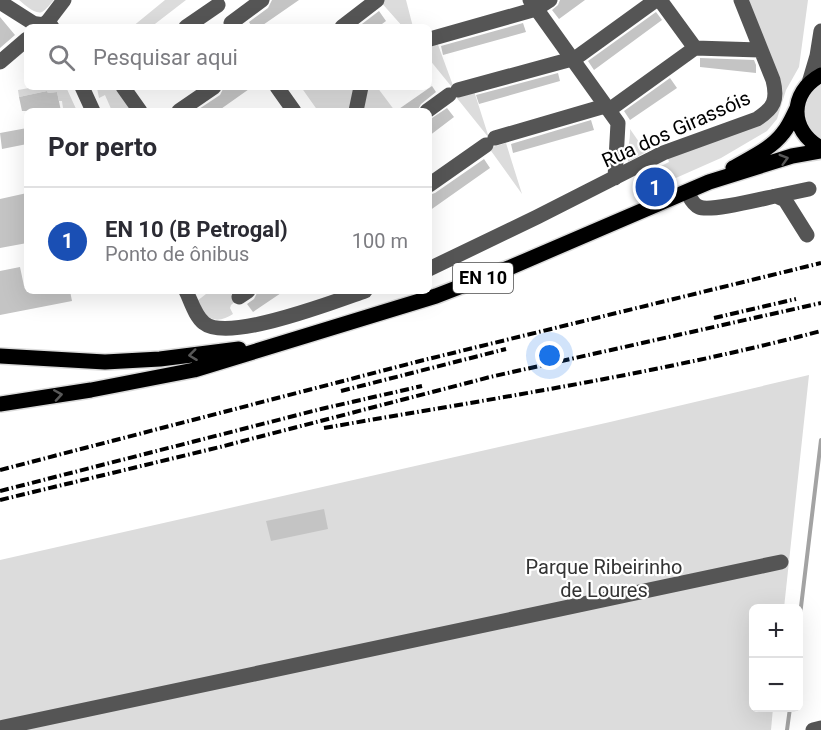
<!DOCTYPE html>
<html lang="pt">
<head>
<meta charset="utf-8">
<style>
  body { margin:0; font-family:Roboto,sans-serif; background:#f2f2f3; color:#2b2b33 }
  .controls { position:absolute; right:18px; bottom:18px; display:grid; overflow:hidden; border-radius:9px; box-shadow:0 6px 24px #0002 }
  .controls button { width:54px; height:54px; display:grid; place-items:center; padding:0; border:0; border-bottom:2px solid #e1e1e2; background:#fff; color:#2b2b33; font:30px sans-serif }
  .you { position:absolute; left:550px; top:356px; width:21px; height:21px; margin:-15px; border:4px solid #fff; border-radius:50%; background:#1a73e8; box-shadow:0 0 0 9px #1a73e833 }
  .badge { display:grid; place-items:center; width:39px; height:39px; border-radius:50%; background:#000; color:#fff; font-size:20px; font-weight:700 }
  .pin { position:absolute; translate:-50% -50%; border:3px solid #fff; box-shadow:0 2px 6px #0006 }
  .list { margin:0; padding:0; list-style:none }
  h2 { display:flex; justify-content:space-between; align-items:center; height:78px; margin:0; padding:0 24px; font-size:26px }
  h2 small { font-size:20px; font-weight:400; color:#7c7c81 }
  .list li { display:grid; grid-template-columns:39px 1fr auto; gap:18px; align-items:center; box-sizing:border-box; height:108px; padding:0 24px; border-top:2px solid #e1e1e2 }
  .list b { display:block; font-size:22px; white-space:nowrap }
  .list p { margin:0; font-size:20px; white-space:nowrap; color:#7c7c81 }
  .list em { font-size:20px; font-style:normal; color:#7c7c81 }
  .icon { flex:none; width:33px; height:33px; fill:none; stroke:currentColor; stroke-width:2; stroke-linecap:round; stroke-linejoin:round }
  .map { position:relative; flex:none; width:821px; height:730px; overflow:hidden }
  .search { position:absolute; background:#fff; box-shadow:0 6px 24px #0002; left:24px; top:24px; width:408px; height:66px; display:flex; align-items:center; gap:15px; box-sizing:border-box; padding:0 21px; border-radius:9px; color:#7c7c81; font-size:22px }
  .panel { position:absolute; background:#fff; box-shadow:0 6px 24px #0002; left:24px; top:108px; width:408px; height:186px; border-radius:9px }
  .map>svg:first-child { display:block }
</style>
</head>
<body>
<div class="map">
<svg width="821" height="730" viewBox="0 0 821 730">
  <rect width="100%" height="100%" fill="#fff"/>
  <path fill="#dcdcdc" d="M 19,0 L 54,0 C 51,3 46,10 42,12 C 35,15 24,4 19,0 Z
    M 165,0 L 186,0 L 151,27 L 132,27 Z
    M 379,0 L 406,0 L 413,27 L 403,27 Z
    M 749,0 L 808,0 L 799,67 L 786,90 L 777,119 L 767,131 L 721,158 L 669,181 L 665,181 L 662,174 L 655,169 L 669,162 L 667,156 L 776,109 Z
    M 437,42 L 455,91 L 429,59 L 429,45 Z
    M 821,82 L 821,140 C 800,127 804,120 804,98 Z
    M 35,87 L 66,87 L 77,111 L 61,111 L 60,109 L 63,108 L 62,101 L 59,101 L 57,92 L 48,93 L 47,91 L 19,97 L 18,90 Z
    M 98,87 L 117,87 L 133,111 L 112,111 L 105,95 L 99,98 L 97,88 Z
    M 301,87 L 359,87 L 354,111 L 318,111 Z
    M 368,87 L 377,87 L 395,111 L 363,111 Z
    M 474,91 L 489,138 L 456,97 Z
    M 630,129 L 646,152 L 628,162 C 626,151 631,140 630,129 Z
    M 506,143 L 522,194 L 489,148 Z
    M 205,291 L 231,291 L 237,300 L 231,305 L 230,308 L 233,314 C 224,320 213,323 205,314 C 202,311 199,305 197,301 L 206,294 Z
    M 809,375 L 784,608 L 754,608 L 754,708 L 773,708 L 771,730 L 0,730 L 0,560 L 610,422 Z"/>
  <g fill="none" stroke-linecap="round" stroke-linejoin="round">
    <path stroke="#a3a3a3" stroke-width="4" d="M 798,632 L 821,440
      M 787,730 L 790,708"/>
  </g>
  <path fill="#c4c4c4" d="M 272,0 L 299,0 L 260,27 L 252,27 L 249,22 L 268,8 Z
    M 560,0 L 585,0 L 559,19 L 552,10 L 558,5 Z
    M 379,11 L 386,21 L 378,27 L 358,27 Z
    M 656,12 L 662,20 L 594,70 L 588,61 Z
    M 0,17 L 15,35 L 0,48 Z
    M 523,23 L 526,32 L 443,55 L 441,46 Z
    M 700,58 L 754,60 L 756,65 L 756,73 L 700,67 Z
    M 558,73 L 560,81 L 479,104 L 476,95 Z
    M 670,78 L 677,88 L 630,120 L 624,111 Z
    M 432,86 L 436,92 L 421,104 L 417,111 L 396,111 Z
    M 224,87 L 252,87 L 218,111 L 196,111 L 220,95 Z
    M 47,91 L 48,93 L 57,92 L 61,111 L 22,111 L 19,97 Z
    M 447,108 L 454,117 L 429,136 L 429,120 Z
    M 591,120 L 594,130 L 513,153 L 511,144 Z
    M 27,128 L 27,144 L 2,149 L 0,133 Z
    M 484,159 L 490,168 L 429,211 L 429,195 L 435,193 Z
    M 27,193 L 27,243 L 0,248 L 0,199 Z
    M 20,267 L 24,286 L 27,285 L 27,291 L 70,291 L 72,301 L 0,315 L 0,271 Z
    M 258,291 L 284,291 L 253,312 L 247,304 L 254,299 Z
    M 324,509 L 328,529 L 271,541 L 266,521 Z"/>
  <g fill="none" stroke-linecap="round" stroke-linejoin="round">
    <defs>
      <path id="major" d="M 821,75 C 789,92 789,131 821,148
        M 733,168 C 750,158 771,149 783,133 C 789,126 793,116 797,108
        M 0,356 L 105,362 L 160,359 L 239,349
        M 0,404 L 91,390 L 194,370 L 436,296 L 511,267 L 709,182 L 792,156 L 821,151"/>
    </defs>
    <use href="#major" stroke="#dbdbdb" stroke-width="18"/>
    <path stroke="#555" stroke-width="15" d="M 530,0 L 618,123 L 615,178
      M 660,0 L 695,48
      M 0,2 L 33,23 C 39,25 45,24 52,27
      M 231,23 L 262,0
      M 41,27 L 48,21 L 64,0
      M 186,27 L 218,5
      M 342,27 L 377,0
      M 430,39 L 536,9 L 550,0
      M 695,48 L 760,50
      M 573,60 L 656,0
      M 0,62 L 27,39
      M 809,83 L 817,56 L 821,31
      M 82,87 L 93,111
      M 123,87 L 140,111
      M 277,87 L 294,111
      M 458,90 L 572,59
      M 609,110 L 695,48
      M 179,111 L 214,87
      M 356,111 L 361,87
      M 427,111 L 449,95
      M 495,138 L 605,106
      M 429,185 L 486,145
      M 687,192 C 690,197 692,204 699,207 C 710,212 761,199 776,196 L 785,200 L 807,235
      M 776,196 L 809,189
      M 429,269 L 537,217 L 663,153 L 757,119 C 774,108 778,100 773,80 L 741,0
      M 186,291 C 191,301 195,316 204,323 C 228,343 336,301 365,291
      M 239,297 L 248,291
      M 0,728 L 781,562
      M 813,730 L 821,728"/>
    <use href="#major" stroke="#000" stroke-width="15"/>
    <path stroke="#000" stroke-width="4" stroke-dasharray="9 3 1.5 3" stroke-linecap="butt" d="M 714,318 L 796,299
      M 341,391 L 506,349
      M 324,428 C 490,399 657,374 821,331
      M 0,470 L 420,361 L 821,263
      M 0,491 L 321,409 L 422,386
      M 0,500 L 220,447 L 490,377 L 821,303"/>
  </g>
  <defs><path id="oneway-chevron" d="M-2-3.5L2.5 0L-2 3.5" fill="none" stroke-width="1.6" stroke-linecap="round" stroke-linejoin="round" transform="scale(1.5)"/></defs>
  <g stroke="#595959">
    <use href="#oneway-chevron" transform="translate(784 159) rotate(-16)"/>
    <use href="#oneway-chevron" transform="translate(193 355) rotate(173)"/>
    <use href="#oneway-chevron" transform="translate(58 395) rotate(-9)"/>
  </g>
  <g text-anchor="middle" stroke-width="4.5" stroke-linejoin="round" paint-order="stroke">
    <rect fill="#fff" stroke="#4c4c4c" stroke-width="1.5" x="453" y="263" width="60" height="30" rx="4.5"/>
    <g font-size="18" font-weight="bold" fill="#000">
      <text x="483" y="284">EN 10</text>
    </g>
    <g font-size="20" fill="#000" stroke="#fff">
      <text transform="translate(676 129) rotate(-24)" y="7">Rua dos Girassóis</text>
    </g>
    <g font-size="20" fill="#333" stroke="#fff">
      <text x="604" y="574">Parque Ribeirinho<tspan x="604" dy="23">de Loures</tspan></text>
    </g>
  </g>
</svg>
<div class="controls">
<button>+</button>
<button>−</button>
</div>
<div class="you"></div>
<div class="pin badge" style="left:655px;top:187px;background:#1a4fb4">1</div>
<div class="search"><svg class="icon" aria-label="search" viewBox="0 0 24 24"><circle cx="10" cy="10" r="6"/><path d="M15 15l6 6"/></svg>Pesquisar aqui</div>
<section class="panel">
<h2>Por perto<small></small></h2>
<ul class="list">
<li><span class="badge" style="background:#1a4fb4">1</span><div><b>EN 10 (B Petrogal)</b><p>Ponto de ônibus</p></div><em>100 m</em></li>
</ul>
</section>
</div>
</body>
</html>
